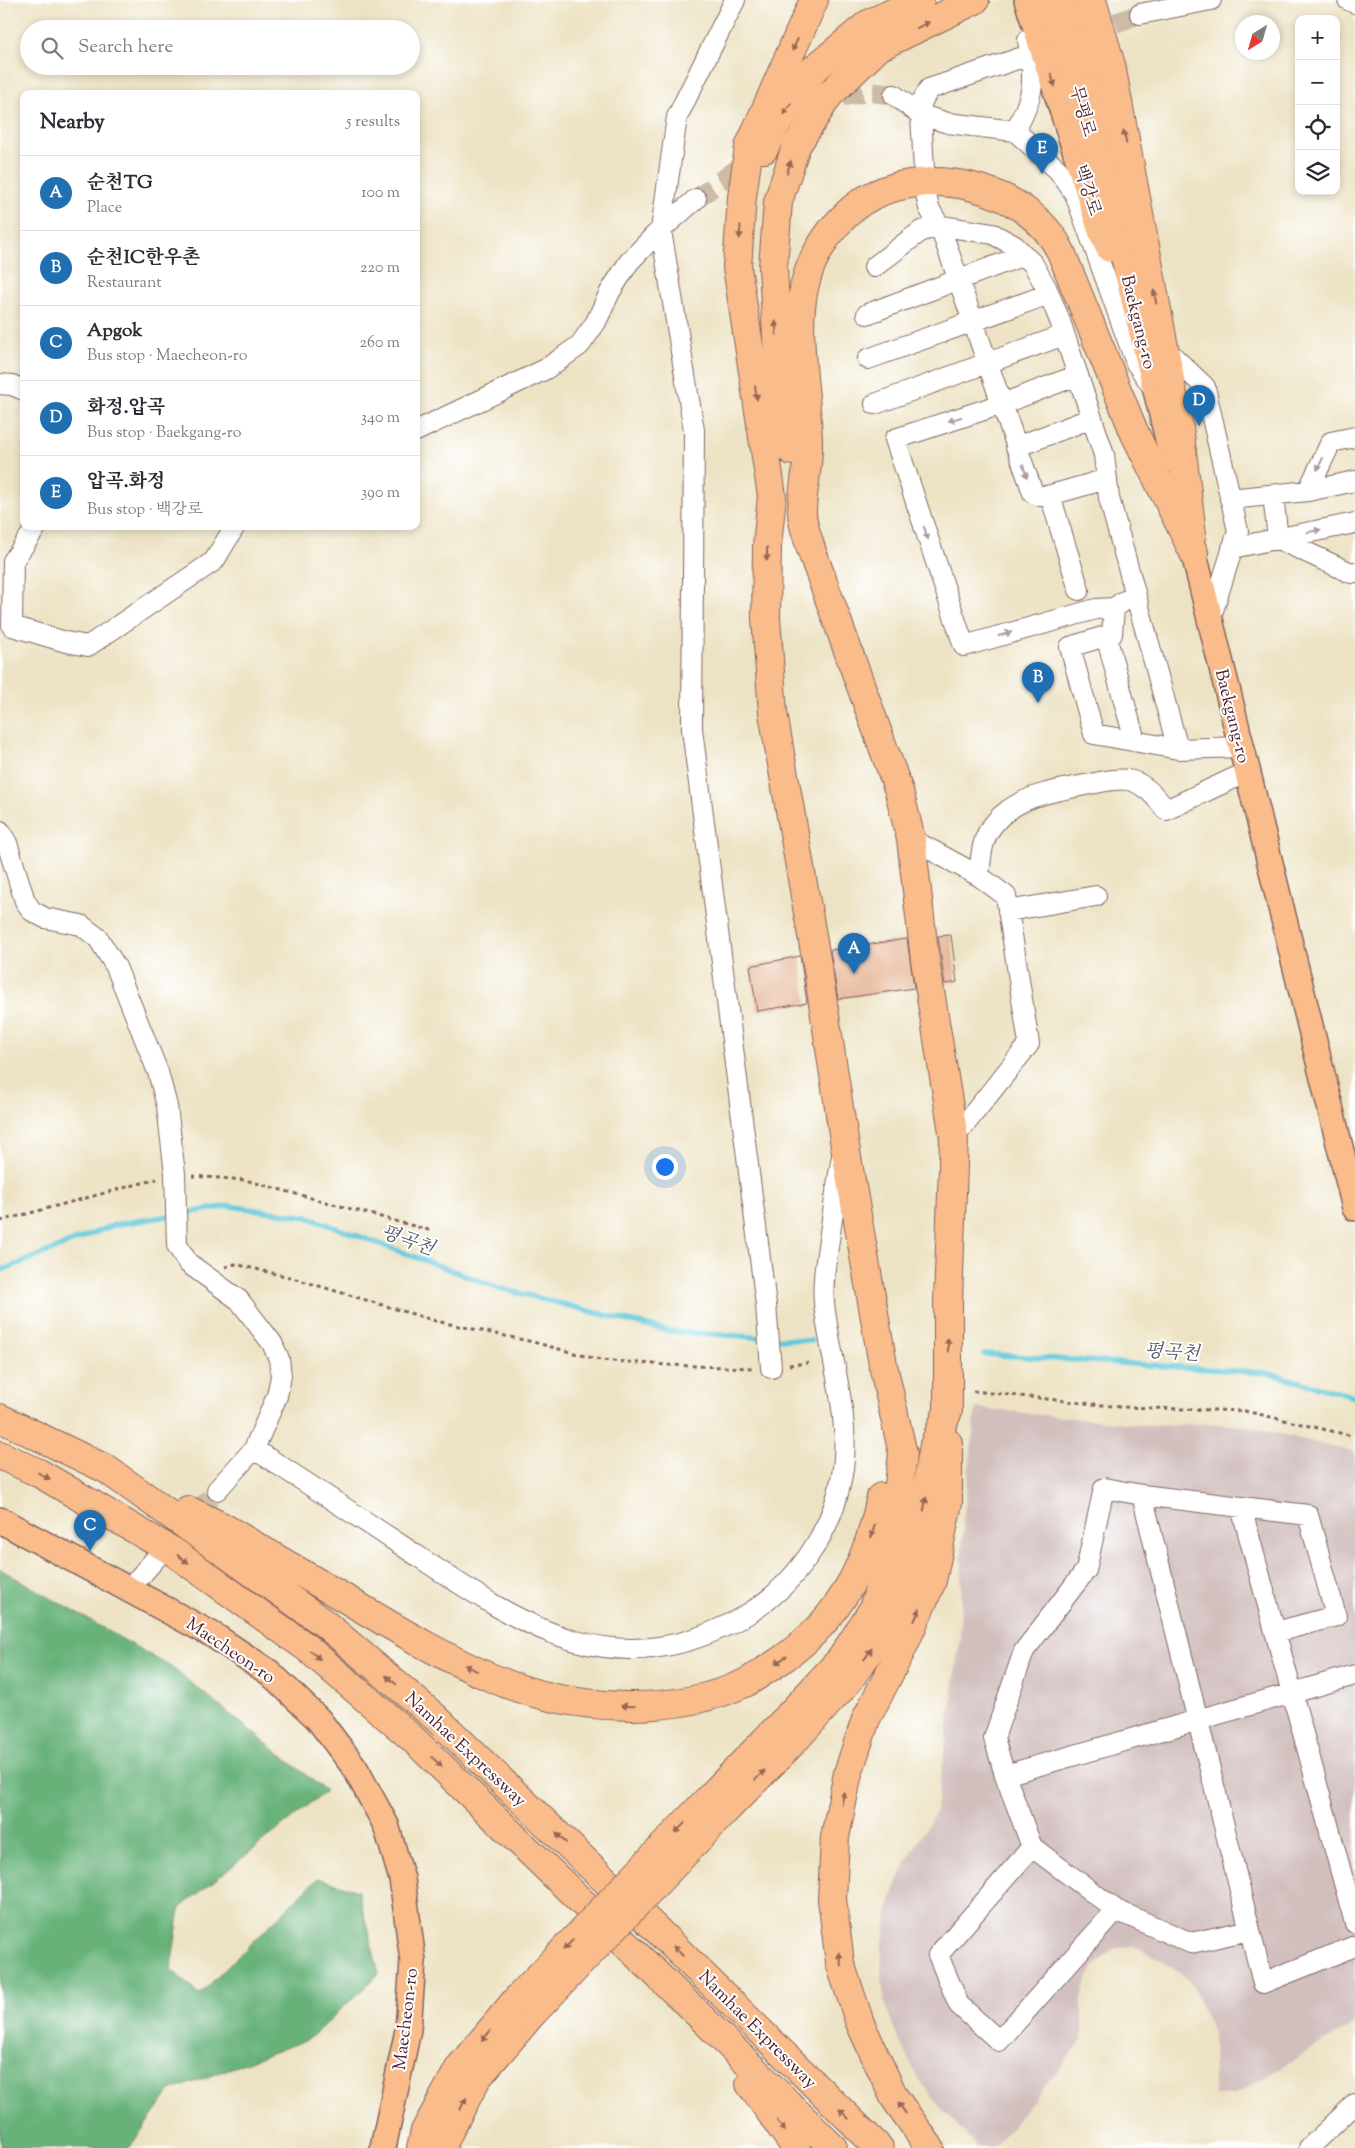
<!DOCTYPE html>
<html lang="en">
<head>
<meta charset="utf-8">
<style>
  body { margin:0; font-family:"Sorts Mill Goudy","Noto Serif KR",serif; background:#f2f2f3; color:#2b2b33 }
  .controls { position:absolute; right:15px; top:15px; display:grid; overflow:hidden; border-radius:10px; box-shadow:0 2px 8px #0003 }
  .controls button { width:45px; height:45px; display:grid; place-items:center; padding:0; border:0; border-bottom:1px solid #e1e1e2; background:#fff; color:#2b2b33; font:25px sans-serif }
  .compass { position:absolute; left:1235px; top:15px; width:45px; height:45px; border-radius:50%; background:#fff; box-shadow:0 2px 8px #0003; rotate:217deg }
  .you { position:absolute; left:664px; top:1166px; width:18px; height:18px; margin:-12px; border:4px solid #fff; border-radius:50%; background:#1a73e8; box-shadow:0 0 0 8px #1a73e833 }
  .badge { display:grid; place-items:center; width:32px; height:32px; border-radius:50%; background:#1f6fb2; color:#fff; font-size:16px; font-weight:700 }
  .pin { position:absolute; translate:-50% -41px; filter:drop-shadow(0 1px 2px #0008) }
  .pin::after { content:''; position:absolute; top:26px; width:18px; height:15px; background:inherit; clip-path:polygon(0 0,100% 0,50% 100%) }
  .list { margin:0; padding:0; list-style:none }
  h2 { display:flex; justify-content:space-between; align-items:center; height:65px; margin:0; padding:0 20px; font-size:21px }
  h2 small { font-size:16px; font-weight:400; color:#7c7c81 }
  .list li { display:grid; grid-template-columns:32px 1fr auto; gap:15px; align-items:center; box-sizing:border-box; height:75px; padding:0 20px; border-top:1px solid #e1e1e2 }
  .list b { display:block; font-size:19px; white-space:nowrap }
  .list p { margin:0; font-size:16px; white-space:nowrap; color:#7c7c81 }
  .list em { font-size:16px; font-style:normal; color:#7c7c81 }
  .icon { flex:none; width:28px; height:28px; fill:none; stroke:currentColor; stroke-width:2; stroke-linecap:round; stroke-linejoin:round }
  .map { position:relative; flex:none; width:1355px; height:2148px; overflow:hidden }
  .search { position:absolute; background:#fff; box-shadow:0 2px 8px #0003; left:20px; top:20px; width:400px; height:55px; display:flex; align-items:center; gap:12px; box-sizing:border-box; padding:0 18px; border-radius:28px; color:#7c7c81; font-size:19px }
  .panel { position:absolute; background:#fff; box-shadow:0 2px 8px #0003; left:20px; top:90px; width:400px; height:440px; border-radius:10px }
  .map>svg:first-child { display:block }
</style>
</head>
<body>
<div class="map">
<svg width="1355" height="2148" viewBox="0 0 1355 2148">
  <rect width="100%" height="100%" fill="#fff"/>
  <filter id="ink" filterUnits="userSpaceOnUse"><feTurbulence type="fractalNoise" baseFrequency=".02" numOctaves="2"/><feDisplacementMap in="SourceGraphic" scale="10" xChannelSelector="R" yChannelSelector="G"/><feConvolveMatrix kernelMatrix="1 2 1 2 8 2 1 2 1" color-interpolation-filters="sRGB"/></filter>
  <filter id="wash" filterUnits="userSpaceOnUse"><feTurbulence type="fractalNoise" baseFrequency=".0096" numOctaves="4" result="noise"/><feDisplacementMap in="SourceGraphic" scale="20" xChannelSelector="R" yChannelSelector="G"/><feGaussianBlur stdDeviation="1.12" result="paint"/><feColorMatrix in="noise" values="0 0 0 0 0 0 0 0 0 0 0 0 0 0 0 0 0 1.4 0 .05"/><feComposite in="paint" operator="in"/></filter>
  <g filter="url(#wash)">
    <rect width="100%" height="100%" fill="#ede3c4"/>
    <path fill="#d1bfbe" d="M 976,1408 L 1154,1426 L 1210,1423 L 1251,1427 L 1355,1452 L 1355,2023 L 1233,2096 L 1214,2096 L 1213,2036 L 1193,1986 L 1181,1973 L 1148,1953 L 1131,1946 L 1113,1949 L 1095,1965 L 1087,1980 L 1082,1994 L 1082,2040 L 994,2148 L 978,2148 L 942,2109 L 918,2079 L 898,2038 L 887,2010 L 881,1979 L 882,1947 L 891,1900 L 905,1864 L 936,1811 L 960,1639 L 963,1522 Z"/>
    <path fill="#67b27a" stroke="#586852" d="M 0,1569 L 171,1667 L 326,1791 L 180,1908 L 171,1969 L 199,1995 L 318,1878 L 358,1891 L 379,1974 L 309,2039 L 170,2091 L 129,2148 L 0,2148 Z"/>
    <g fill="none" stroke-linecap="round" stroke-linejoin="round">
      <path stroke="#5dc7d9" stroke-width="5.5" d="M 0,1271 L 114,1225 L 229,1206 L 307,1217 L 499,1288 L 668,1331 L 811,1341
        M 984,1354 L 1267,1373 L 1355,1397"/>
    </g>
    <g id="blocks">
      <path fill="#e6b596" d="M 951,935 L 957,982 L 945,984 L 938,936 Z
        M 907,939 L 914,988 L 838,999 L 830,950 Z
        M 800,956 L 807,1003 L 757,1011 L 750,966 Z"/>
    </g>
  </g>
  <g filter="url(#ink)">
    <use href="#blocks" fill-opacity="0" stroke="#836461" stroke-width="1"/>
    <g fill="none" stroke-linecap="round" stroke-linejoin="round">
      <path stroke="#ccbca5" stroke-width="20" stroke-dasharray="20 10" stroke-linecap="butt" d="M 1087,33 L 1140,14
        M 696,199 L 837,97 L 869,92 L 894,95
        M 157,1557 L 217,1490"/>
      <defs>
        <path id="minor" d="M 735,0 L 677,117 L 661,230 L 694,430 L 692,729 L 766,1305 L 771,1368
          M 1348,0 L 1355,3
          M 1140,14 L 1211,0
          M 1020,58 L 929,89 L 921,103 L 921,115 L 948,123 L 1015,131 L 1058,170 L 1075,194 L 1136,363 L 1152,386
          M 894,95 L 921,115 L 924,170
          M 1015,131 C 1035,94 1035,81 1028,40
          M 926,195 L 929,208 L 940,227 L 1033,493 L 1040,496 L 1047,496 L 1107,479
          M 874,267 L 921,231 L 943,226 L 993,234 L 1015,246 L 1033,264 L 1047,289 L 1060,321 L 1104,455 L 1109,498 L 1178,749 L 1241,747
          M 867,314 L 1024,255
          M 1162,346 L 1205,387 L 1238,531 L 1210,620
          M 868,359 L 1049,294
          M 1078,375 L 1002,404 L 895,439 L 964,646 L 1096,609 L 1114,608
          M 0,384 L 12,385 L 24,390
          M 875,404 L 1064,335
          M 416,431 L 546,369 L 580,345 L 596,322 L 610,292 L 629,262 L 656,234 L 696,199
          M 1016,447 L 1092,418
          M 1308,491 L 1355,481
          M 1050,495 L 1079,590
          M 1273,495 L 1278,539 L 1351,573 L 1355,572
          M 1230,499 L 1308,491 L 1331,442 L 1355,437
          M 37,526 L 13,561 L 12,626 L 66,642 L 88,646 L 214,561 L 235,526
          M 1232,548 L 1355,523
          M 1124,601 L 1114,608 L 1112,634 L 1070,647 L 1094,734 L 1178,749
          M 1106,636 L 1135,741
          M 0,831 L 7,843 L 25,901 L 32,911 L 45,918 L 81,925 L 98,938 L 116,967 L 158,1072 L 167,1106 L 175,1174 L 177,1245 L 188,1263 L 239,1300 L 272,1343 L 279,1359 L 281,1376 L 277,1396 L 254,1449 L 217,1490
          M 911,839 L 979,876 L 1006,896 L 1029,1044 L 954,1138
          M 979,876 C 981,859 981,839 993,825 C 1016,795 1055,791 1090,784 C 1102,782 1115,778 1128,780 C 1143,782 1158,799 1166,810 L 1247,772
          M 1008,911 L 1096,896
          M 254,1449 C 307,1483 360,1518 413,1553 C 522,1626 616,1691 746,1615 C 795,1586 833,1531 842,1475 C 852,1418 830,1359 824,1303 C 822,1282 826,1261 829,1240 C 833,1212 837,1184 842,1156
          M 1142,1495 L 1104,1488 L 1086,1570 L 1024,1651 L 994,1738 L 1005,1775 L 1032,1847 L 1116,1910 L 1191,1943 L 1250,1930
          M 1241,1507 L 1355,1923
          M 130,1588 L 157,1557
          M 1276,1632 L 1336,1616 L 1308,1515 L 1142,1495 L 1263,1983 L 1355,1946
          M 1005,1775 L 1355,1675
          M 1032,1847 L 938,1955 L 959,2005 L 999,2041 L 1116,1910
          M 1309,2148 L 1355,2104"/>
        <path id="major" d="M 1027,0 L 1101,231 L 1109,249
          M 1073,0 L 1103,120 L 1115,222 L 1173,460
          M 1189,534 L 1355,1208
          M 0,1520 L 213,1635 L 270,1673 L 318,1719 L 355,1768 L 386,1825 L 402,1879 L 413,1961 L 408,2030 L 383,2148"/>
        <path id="highway" d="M 1052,0 L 1115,222
          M 1092,0 L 1111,65 L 1179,427 L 1192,534
          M 764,149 L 774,128 L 813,70 L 868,24 L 920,0
          M 792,451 L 778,355 L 773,267 L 778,202 L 796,146 L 829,95 L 879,47 L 975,0
          M 0,1418 L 106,1469 L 324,1623 L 436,1718 L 654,1927 L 879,2148
          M 0,1455 L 39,1473 L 172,1551 L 306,1647 L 413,1739 L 700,2016 L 833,2148
          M 188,1510 L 223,1527 C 267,1553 312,1579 356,1605 C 400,1631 445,1658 492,1678 C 566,1710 670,1718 745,1683 C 753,1679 761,1673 769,1668 C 835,1627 866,1571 881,1497
          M 714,1793 L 780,1725 L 841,1659 L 873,1609 L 890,1553 L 903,1454 L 883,1365 L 844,1140 L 818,970 L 773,713 L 766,618 L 767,546 L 772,496 L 737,267 L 742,197 L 749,147 L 814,0
          M 726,1810 L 794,1741 L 850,1679 L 889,1623 L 915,1557 L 934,1445 L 948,1411 L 948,1301 L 954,1138 L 925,960 L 911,839 L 899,791 L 811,549 C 808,538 802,524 802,513 C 802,491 808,470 808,449 C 809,385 784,310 818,251 C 828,233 844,215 860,203 C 921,161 1029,185 1061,252 L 1135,434 L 1194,553
          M 750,2084 L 796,2148
          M 421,2148 L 425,2131 L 460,2067 L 517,1999
          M 443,2148 L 445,2139 L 477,2078 L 532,2014
          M 930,2148 L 894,2097 L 860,2023 L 840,1963 L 832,1899 L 835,1837 L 848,1773 L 866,1719 L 903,1647 L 932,1581 L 948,1503 L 948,1443"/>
      </defs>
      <use href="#minor" stroke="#836461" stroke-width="22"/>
      <use href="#major" stroke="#836461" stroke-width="28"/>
      <use href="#highway" stroke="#836461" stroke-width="30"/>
      <path stroke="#836461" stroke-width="3" stroke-dasharray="4 4" stroke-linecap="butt" d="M 192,1176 L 245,1180 L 432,1231
        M 0,1221 L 157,1179
        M 225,1267 L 235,1264 L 289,1277 L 436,1321 L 533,1342 L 600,1360 L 667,1365 L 752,1368
        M 789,1365 L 808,1363
        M 973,1391 L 1121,1407 L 1245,1411 L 1353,1436"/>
      <use href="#minor" stroke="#fff" stroke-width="20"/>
      <use href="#major" stroke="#f9bc8a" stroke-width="25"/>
      <use href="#highway" stroke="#f9bc8a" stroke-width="28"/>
      <defs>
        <path id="highway-bridge" d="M 517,1999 L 714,1793
          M 532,2014 L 726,1810"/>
      </defs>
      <use href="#highway-bridge" stroke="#836461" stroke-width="30" stroke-linecap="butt"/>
      <use href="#highway-bridge" stroke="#f9bc8a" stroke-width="28"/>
    </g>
    <defs><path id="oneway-solid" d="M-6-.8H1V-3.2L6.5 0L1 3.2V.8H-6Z" transform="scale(1.25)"/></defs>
    <g fill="#996656">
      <use href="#oneway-solid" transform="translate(923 25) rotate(-26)"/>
      <use href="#oneway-solid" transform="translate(795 45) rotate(114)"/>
      <use href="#oneway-solid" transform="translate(1053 80) rotate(72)"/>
      <use href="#oneway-solid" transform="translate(787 109) rotate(124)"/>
      <use href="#oneway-solid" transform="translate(1125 137) rotate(-101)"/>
      <use href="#oneway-solid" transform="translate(789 167) rotate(-73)"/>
      <use href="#oneway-solid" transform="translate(740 232) rotate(94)"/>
      <use href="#oneway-solid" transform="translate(1155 297) rotate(-101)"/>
      <use href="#oneway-solid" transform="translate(776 328) rotate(-93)"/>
      <use href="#oneway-solid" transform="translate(756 393) rotate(81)"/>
      <use href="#oneway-solid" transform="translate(767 554) rotate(91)"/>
      <use href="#oneway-solid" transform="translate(948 1345) rotate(-90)"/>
      <use href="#oneway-solid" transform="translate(44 1476) rotate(29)"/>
      <use href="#oneway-solid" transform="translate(925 1504) rotate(-80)"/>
      <use href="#oneway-solid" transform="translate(873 1531) rotate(107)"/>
      <use href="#oneway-solid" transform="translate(183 1559) rotate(36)"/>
      <use href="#oneway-solid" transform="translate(917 1615) rotate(-66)"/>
      <use href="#oneway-solid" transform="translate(868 1654) rotate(-55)"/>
      <use href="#oneway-solid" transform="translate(315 1655) rotate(41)"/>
      <use href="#oneway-solid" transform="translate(781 1660) rotate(146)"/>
      <use href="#oneway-solid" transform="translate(471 1668) rotate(-154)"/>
      <use href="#oneway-solid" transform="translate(391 1680) rotate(-140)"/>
      <use href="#oneway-solid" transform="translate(628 1706) rotate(-178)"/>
      <use href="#oneway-solid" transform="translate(437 1762) rotate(44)"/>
      <use href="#oneway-solid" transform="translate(760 1775) rotate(-45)"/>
      <use href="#oneway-solid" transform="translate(843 1798) rotate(-78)"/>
      <use href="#oneway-solid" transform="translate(680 1828) rotate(134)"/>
      <use href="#oneway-solid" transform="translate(561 1838) rotate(-136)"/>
      <use href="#oneway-solid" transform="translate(568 1945) rotate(134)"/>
      <use href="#oneway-solid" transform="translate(678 1951) rotate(-135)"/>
      <use href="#oneway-solid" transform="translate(840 1959) rotate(-100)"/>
      <use href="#oneway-solid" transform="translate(486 2036) rotate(130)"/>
      <use href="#oneway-solid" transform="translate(463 2104) rotate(-62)"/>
      <use href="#oneway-solid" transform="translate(902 2108) rotate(-125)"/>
      <use href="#oneway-solid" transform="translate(844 2114) rotate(-135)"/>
      <use href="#oneway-solid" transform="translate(781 2126) rotate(54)"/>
    </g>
    <g fill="#ae9aa0">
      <use href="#oneway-solid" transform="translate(955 419) rotate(162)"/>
      <use href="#oneway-solid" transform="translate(1320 464) rotate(116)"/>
      <use href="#oneway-solid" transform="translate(1025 471) rotate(71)"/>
      <use href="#oneway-solid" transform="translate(1314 531) rotate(-12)"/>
      <use href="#oneway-solid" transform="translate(926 533) rotate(72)"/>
      <use href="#oneway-solid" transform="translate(1005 634) rotate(-17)"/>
    </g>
  </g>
  <g text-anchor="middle" stroke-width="4" stroke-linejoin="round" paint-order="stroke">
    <g font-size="18" fill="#4a1f2b" stroke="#fff">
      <text transform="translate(1083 111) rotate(74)" y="6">무평로</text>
      <text transform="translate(1088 190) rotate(72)" y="6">백강로</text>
      <text transform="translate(1139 322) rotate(76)" y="6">Baekgang-ro</text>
      <text transform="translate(1233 716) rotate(76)" y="6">Baekgang-ro</text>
      <text transform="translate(231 1650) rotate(34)" y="6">Maecheon-ro</text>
      <text transform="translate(466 1749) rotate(43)" y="6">Namhae Expressway</text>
      <text transform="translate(405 2019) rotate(-83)" y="6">Maecheon-ro</text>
      <text transform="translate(758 2029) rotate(45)" y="6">Namhae Expressway</text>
    </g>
    <g font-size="19" font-style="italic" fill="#515a68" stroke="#fff">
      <text transform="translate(408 1239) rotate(20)" y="7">평곡천</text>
      <text transform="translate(1172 1351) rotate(4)" y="7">평곡천</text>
    </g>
  </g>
</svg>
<div class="controls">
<button>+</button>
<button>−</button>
<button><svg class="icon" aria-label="locate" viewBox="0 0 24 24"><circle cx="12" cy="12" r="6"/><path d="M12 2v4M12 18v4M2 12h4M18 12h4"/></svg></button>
<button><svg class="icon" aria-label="layers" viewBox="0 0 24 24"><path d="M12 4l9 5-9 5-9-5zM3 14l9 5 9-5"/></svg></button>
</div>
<svg class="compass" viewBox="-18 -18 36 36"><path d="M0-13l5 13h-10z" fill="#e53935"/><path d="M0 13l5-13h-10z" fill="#7c7c81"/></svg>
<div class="you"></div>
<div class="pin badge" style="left:854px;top:974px">A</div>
<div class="pin badge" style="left:1038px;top:703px">B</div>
<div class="pin badge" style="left:90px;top:1551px">C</div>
<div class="pin badge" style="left:1199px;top:426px">D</div>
<div class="pin badge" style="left:1042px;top:174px">E</div>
<div class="search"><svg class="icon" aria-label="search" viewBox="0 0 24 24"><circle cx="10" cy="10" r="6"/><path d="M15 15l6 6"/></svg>Search here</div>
<section class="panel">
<h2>Nearby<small>5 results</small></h2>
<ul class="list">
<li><span class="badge">A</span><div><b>순천TG</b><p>Place</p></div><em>100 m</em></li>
<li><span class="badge">B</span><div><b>순천IC한우촌</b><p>Restaurant</p></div><em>220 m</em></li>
<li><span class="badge">C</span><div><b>Apgok</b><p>Bus stop · Maecheon-ro</p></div><em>260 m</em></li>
<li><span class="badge">D</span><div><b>화정.압곡</b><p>Bus stop · Baekgang-ro</p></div><em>340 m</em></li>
<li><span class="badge">E</span><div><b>압곡.화정</b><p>Bus stop · 백강로</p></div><em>390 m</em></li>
</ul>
</section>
</div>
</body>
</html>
